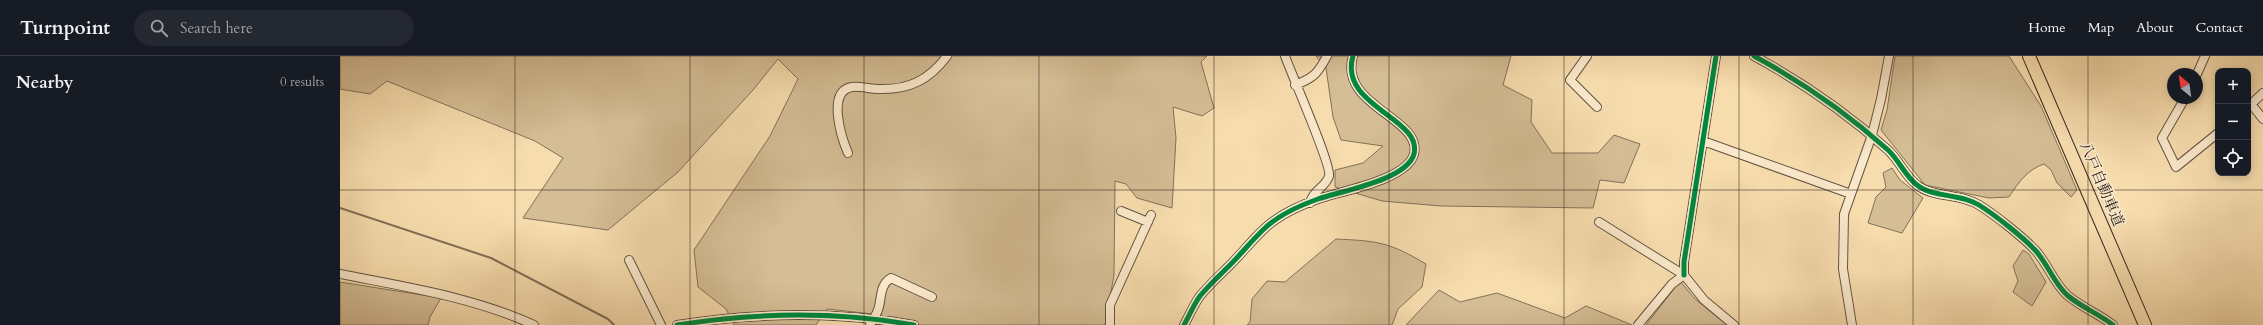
<!DOCTYPE html>
<html lang="en">
<head>
<meta charset="utf-8">
<style>
  body { margin:0; font-family:Cardo,"Noto Serif JP",serif; background:#242831; color:#f1f3f6 }
  .controls { position:absolute; right:12px; top:12px; display:grid; overflow:hidden; border-radius:8px; box-shadow:0 2px 10px #0003 }
  .controls button { width:36px; height:36px; display:grid; place-items:center; padding:0; border:0; border-bottom:1px solid #363941; background:#171b24; color:#f1f3f6; font:20px sans-serif }
  .compass { position:absolute; left:1827px; top:12px; width:36px; height:36px; border-radius:50%; background:#171b24; box-shadow:0 2px 10px #0003; rotate:331deg }
  .list { margin:0; padding:0; list-style:none }
  h2 { display:flex; justify-content:space-between; align-items:center; height:52px; margin:0; padding:0 16px; font-size:17px }
  h2 small { font-size:13px; font-weight:400; color:#9ea1a6 }
  .icon { flex:none; width:22px; height:22px; fill:none; stroke:currentColor; stroke-width:2; stroke-linecap:round; stroke-linejoin:round }
  .map { position:relative; flex:none; width:1923px; height:269px; overflow:hidden }
  header { display:flex; align-items:center; gap:24px; box-sizing:border-box; height:56px; padding:0 20px; background:#171b24; border-bottom:1px solid #363941 }
  header strong { font-size:19px }
  nav { display:flex; gap:22px; margin-inline-start:auto; font-size:14px }
  .search { width:280px; height:36px; background:#242831; display:flex; align-items:center; gap:10px; box-sizing:border-box; padding:0 14px; border-radius:22px; color:#9ea1a6; font-size:15px }
  main { display:flex }
  aside { flex:1; background:#171b24 }
  .map>svg:first-child { display:block }
</style>
</head>
<body>
<header>
<strong>Turnpoint</strong>
<div class="search"><svg class="icon" aria-label="search" viewBox="0 0 24 24"><circle cx="10" cy="10" r="6"/><path d="M15 15l6 6"/></svg>Search here</div>
<nav><a>Home</a><a>Map</a><a>About</a><a>Contact</a></nav>
</header>
<main>
<aside>
<h2>Nearby<small>0 results</small></h2>
<ul class="list">
</ul>
</aside>
<div class="map">
<svg width="1923" height="269" viewBox="0 0 1923 269">
  <rect width="100%" height="100%" fill="#f7dcad"/>
  <filter id="stains"><feTurbulence type="fractalNoise" baseFrequency=".005" numOctaves="4"/><feColorMatrix values="0 0 0 0 .2 0 0 0 0 .09 0 0 0 0 .02 0 0 0 .5 -.17"/></filter>
  <radialGradient id="worn" r=".72"><stop offset=".6" stop-color="#630" stop-opacity="0"/><stop offset="1" stop-color="#630" stop-opacity=".3"/></radialGradient>
  <path fill="#d5bd95" stroke="#82725a" d="M 0,0 L 867,0 L 861,6 L 874,52 L 862,60 L 833,51 L 836,82 L 832,152 L 797,142 L 786,128 L 775,125 L 774,219 L 765,269 L 552,269 L 542,259 L 487,253 L 476,269 L 394,269 L 386,253 L 358,231 L 354,194 L 430,80 L 458,23 L 438,3 L 413,34 L 338,116 L 268,174 L 183,162 L 223,102 L 195,85 L 47,25 L 30,38 L 0,33 Z
    M 976,0 L 1171,0 L 1163,29 L 1192,44 L 1191,66 L 1212,97 L 1258,97 L 1274,79 L 1300,88 L 1284,127 L 1260,124 L 1253,152 L 1101,150 L 1042,145 L 995,131 L 995,114 L 1023,107 L 1043,90 L 1001,84 L 993,61 L 986,12 Z
    M 1555,0 L 1669,0 L 1701,50 L 1737,134 L 1731,141 L 1717,127 L 1711,114 L 1704,108 C 1688,113 1678,127 1669,141 L 1649,142 L 1585,129 L 1541,74 L 1547,54 Z
    M 1552,112 L 1560,124 L 1583,142 L 1562,177 L 1528,167 L 1536,141 L 1546,131 L 1543,117 Z
    M 996,183 C 1038,185 1049,186 1086,208 L 1082,231 L 1058,253 L 1052,269 L 907,269 L 910,266 L 912,243 L 927,225 L 945,226 Z
    M 1683,194 L 1689,198 L 1706,226 L 1692,250 L 1673,236 L 1678,225 L 1673,210 Z
    M 1340,225 L 1354,242 L 1387,269 L 1306,269 Z
    M 0,226 L 101,242 L 90,261 L 88,269 L 0,269 Z
    M 1099,234 L 1120,246 L 1157,237 L 1225,262 L 1246,250 L 1292,269 L 1066,269 Z"/>
  <g fill="none" stroke-linecap="round" stroke-linejoin="round">
    <path stroke="#7f6e56" stroke-width="2" d="M 0,152 L 151,202 L 268,263 L 274,269"/>
    <defs>
      <path id="minor" d="M 945,0 C 951,17 992,110 989,120 C 986,131 972,135 970,147
        M 1247,0 L 1230,24 L 1257,51
        M 1414,0 C 1462,26 1508,58 1548,94 C 1559,104 1565,120 1577,129 C 1593,142 1620,137 1639,149 C 1655,159 1683,181 1696,195 C 1708,209 1714,227 1727,239 C 1741,251 1759,258 1773,269
        M 1857,18 L 1865,0
        M 955,29 C 974,22 978,17 987,0
        M 1845,42 L 1822,82 L 1836,111 L 1878,77
        M 1911,48 L 1923,63
        M 1908,51 L 1923,37
        M 1363,85 L 1511,138
        M 508,97 C 502,83 486,35 512,31 C 520,30 531,33 539,33 C 569,34 589,24 607,0
        M 781,155 L 808,166
        M 1259,166 L 1344,219 L 1364,244 L 1394,269
        M 289,204 L 321,269
        M 0,218 C 66,231 133,241 194,269
        M 1344,219 L 1344,206 L 1376,0
        M 337,269 C 418,256 494,255 574,269
        M 530,269 C 532,264 536,260 538,254 C 542,243 539,229 551,222 L 592,241
        M 770,269 L 770,249 L 811,159
        M 844,269 C 849,260 854,248 860,240 C 869,229 880,219 890,209 C 902,197 913,183 925,172 C 939,159 961,149 978,143 C 1001,135 1067,124 1074,98 C 1083,62 998,50 1013,0
        M 1298,269 L 1332,228 L 1344,219
        M 1512,269 L 1503,213 L 1504,158 L 1532,79 L 1541,43 L 1549,0"/>
      <path id="highway" d="M 1689,0 L 1805,269"/>
    </defs>
    <use href="#minor" stroke="#625442" stroke-width="10"/>
    <use href="#highway" stroke="#30271e" stroke-width="14"/>
    <use href="#minor" stroke="#fae8ca" stroke-width="8"/>
    <use href="#highway" stroke="#f7dcad" stroke-width="12"/>
    <defs>
      <path id="cycleway" d="M 1414,0 C 1462,26 1508,58 1548,94 C 1559,104 1565,120 1577,129 C 1593,142 1620,137 1639,149 C 1655,159 1683,181 1696,195 C 1708,209 1714,227 1727,239 C 1741,251 1759,258 1773,269
        M 1344,219 L 1344,206 L 1376,0
        M 337,269 C 418,256 494,255 574,269
        M 844,269 C 849,260 854,248 860,240 C 869,229 880,219 890,209 C 902,197 913,183 925,172 C 939,159 961,149 978,143 C 1001,135 1067,124 1074,98 C 1083,62 998,50 1013,0"/>
    </defs>
    <use href="#cycleway" stroke="#fae8ca" stroke-width="8"/>
    <use href="#cycleway" stroke="#00873e" stroke-width="5"/>
  </g>
  <path fill="none" stroke="#30271e" stroke-width="1" stroke-opacity="0.55" d="M 175,0 L 175,269M 350,0 L 350,269M 524,0 L 524,269M 699,0 L 699,269M 874,0 L 874,269M 1049,0 L 1049,269M 1224,0 L 1224,269M 1399,0 L 1399,269M 1573,0 L 1573,269M 1748,0 L 1748,269M 0,134 L 1923,134"/>
  <g text-anchor="middle" stroke-width="3.5" stroke-linejoin="round" paint-order="stroke">
    <g font-size="15" fill="#30271e" stroke="#fae8ca">
      <text transform="translate(1762 128) rotate(67)" y="5">八戸自動車道</text>
    </g>
  </g>
  <rect width="100%" height="100%" filter="url(#stains)"/>
  <rect width="100%" height="100%" fill="url(#worn)"/>
</svg>
<div class="controls">
<button>+</button>
<button>−</button>
<button><svg class="icon" aria-label="locate" viewBox="0 0 24 24"><circle cx="12" cy="12" r="6"/><path d="M12 2v4M12 18v4M2 12h4M18 12h4"/></svg></button>
</div>
<svg class="compass" viewBox="-18 -18 36 36"><path d="M0-13l5 13h-10z" fill="#e53935"/><path d="M0 13l5-13h-10z" fill="#9ea1a6"/></svg>
</div>
</main>
</body>
</html>
